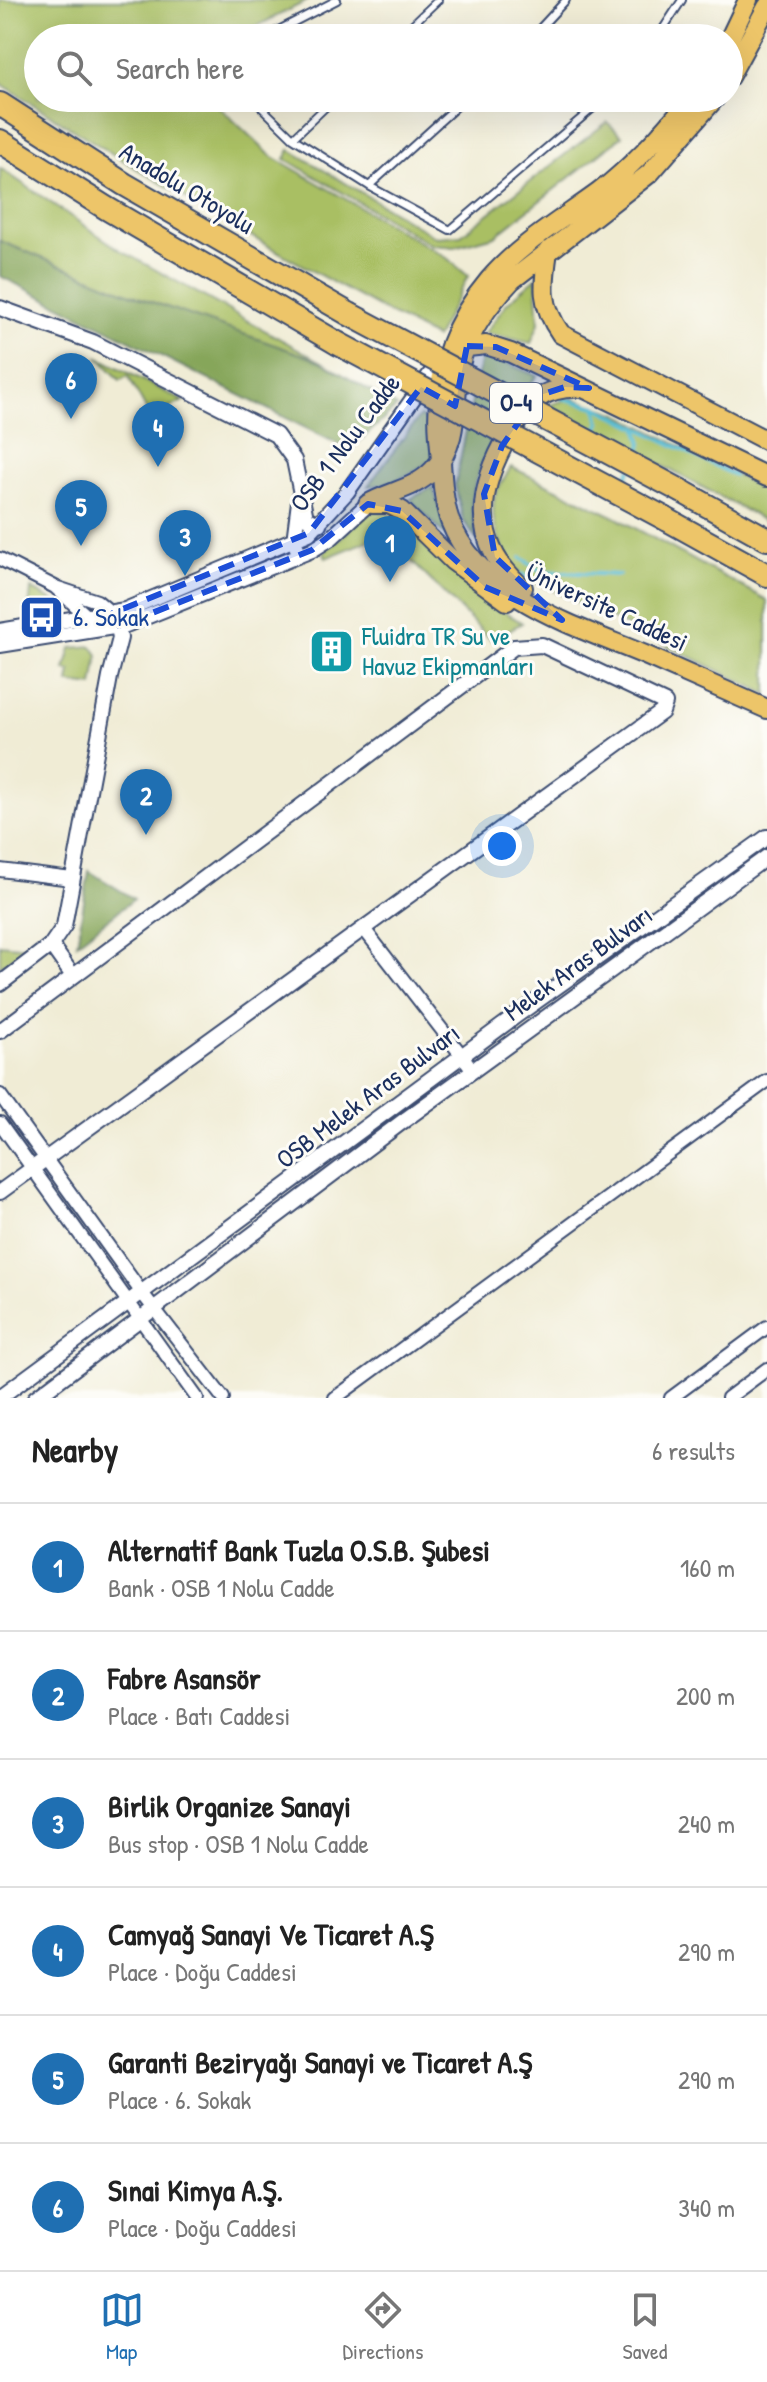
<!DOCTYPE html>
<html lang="en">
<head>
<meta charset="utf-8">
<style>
  body { margin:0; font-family:"Patrick Hand",sans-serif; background:#f6f6f6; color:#222 }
  .you { position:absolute; left:502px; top:846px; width:28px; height:28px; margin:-20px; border:6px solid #fff; border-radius:50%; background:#1a73e8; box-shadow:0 0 0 12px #1a73e833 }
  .badge { display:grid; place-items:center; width:52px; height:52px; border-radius:50%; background:#1f6fb2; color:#fff; font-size:26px; font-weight:700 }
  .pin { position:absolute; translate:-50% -66px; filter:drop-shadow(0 2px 4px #0008) }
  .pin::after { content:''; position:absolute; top:42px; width:28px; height:24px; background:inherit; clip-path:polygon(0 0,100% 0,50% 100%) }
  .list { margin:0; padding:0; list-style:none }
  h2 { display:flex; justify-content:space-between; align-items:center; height:104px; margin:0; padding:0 32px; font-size:34px }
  h2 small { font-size:26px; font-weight:400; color:#767676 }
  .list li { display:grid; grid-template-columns:52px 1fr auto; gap:24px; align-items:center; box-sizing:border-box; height:128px; padding:0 32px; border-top:2px solid #e0e0e0 }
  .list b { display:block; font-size:30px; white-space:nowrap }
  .list p { margin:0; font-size:26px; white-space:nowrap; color:#767676 }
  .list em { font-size:26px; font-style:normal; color:#767676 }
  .icon { flex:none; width:44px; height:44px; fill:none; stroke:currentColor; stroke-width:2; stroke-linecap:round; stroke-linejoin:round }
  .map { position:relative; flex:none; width:767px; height:1398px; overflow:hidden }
  .search { position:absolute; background:#fff; box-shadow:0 8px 32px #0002; left:24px; right:24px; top:24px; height:88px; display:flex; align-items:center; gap:20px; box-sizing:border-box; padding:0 28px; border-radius:44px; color:#767676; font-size:30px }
  .sheet { height:872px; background:#fff }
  nav { display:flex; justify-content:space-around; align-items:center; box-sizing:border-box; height:112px; border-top:2px solid #e0e0e0; background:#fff; font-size:22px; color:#767676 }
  nav a { display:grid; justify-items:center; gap:4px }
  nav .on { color:#1f6fb2 }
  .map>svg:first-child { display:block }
</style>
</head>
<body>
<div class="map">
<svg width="767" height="1398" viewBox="0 0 767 1398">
  <rect width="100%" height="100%" fill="#fdfcf7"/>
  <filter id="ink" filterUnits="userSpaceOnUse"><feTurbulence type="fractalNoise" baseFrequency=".0125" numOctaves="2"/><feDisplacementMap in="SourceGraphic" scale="16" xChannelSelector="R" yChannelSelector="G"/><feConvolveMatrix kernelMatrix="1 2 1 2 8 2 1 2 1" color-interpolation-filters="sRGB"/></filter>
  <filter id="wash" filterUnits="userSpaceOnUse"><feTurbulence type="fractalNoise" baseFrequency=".006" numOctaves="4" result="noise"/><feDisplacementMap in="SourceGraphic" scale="32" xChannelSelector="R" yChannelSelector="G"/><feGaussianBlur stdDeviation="1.8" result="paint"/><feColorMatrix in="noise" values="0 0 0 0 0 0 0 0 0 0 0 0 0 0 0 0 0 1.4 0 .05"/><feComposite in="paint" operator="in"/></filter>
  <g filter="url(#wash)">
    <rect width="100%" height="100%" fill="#f0ecd5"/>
    <path fill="#a9bf64" stroke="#627761" stroke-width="2" d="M 0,0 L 309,0 L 233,38 L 38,38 L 38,98 L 210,98 L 270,155 L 447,258 L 468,276 L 436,338 C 286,259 142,175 0,83 Z
      M 607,122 L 622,136 L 495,236 L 454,247 L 432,245 L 285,159 L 290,150 L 436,237 L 461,235 Z
      M 0,168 L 120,250 L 320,361 L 138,297 L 0,241 Z
      M 536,278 L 539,323 L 531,343 L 485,333 L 507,303 Z
      M 98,357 L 183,401 L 151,418 L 128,376 L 120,380 Z
      M 481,358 L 494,358 L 537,376 C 508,409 481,453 472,496 C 470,509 475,527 477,540 L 463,520 L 455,485 Z
      M 572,398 L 618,414 L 767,491 L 767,522 L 549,405 Z
      M 420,416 L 432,425 L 433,459 C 413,473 393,485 368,486 Z
      M 511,467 L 613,516 L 767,600 L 767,694 L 521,575 C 504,555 488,525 495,496 C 498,487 506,476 511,467 Z
      M 433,487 L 450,540 L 410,499 Z
      M 377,511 L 393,515 L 475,593 L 522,623 L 491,640 L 384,534 L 326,558 L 324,552 L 368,514 Z
      M 31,589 L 57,603 L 58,609 L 32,614 L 29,609 Z
      M 92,646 L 98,655 L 93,686 L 69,683 L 71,671 L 65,670 L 71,648 Z
      M 0,944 L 27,947 L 0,967 Z"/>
    <path fill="#86a65a" stroke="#506a5c" stroke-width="2" d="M 0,241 L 138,297 L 320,361 L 397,407 L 350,450 L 0,276 Z
      M 89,871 L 134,899 L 77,943 Z"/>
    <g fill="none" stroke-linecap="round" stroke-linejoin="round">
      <path stroke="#56bcd4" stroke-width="4" d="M 562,398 L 596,407 L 734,475
        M 595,435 L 600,423 L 596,407
        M 636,459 L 642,444 L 637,426
        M 621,487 L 630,470
        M 521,558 L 541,571 L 619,575
        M 522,574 L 530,580"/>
    </g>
  </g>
  <g filter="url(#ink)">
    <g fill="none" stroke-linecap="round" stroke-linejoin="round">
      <defs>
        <path id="service" d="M 263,38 L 337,0
          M 398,38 L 438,0
          M 531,38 L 566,0
          M 657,38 L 682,0
          M 252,98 L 293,138 L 369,186 L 450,230 L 605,98
          M 293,138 L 335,98
          M 369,186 L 466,98"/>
        <path id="minor" d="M 0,559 L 55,587
          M 97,625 L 55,587 L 97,601 L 115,616
          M 0,870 L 72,879
          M 364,929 L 473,1070
          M 0,1095 L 142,1293 L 223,1398
          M 0,1123 L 197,1398
          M 335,1398 L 767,1081
          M 671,1398 L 767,1327
          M 728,1398 L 767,1369"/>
        <path id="tertiary" d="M 0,308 L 93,342 L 276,435 L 294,460 L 306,518 L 319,524
          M 297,548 L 294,541 L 299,502
          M 0,631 L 125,610 L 309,533 L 347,492 L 443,356
          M 0,645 L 126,625 L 312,550 L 331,538 L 368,504
          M 51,945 L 73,976
          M 0,984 L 51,945 L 64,926 L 110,677 L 120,638 L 117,620
          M 0,1031 L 514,647 L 542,645 L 665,703 L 662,712 L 0,1192
          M 0,1397 L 517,1015 L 767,837
          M 35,1398 L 402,1122 L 767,857"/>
        <path id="primary" d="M 729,40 L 748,0
          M 729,77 L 767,7
          M 691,98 C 663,133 634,165 598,193 C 561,220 519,245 489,280 C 450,326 434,377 439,437 C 442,464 441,495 450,521 C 480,598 576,626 645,655 C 686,673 726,691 767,709
          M 548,251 C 543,285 540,305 561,334 L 767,441
          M 459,348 L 486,345 L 511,353 L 767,477
          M 368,504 C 390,491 415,489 433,470 C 463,439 451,395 462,357 C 472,327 491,302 512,280 L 650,173 L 715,98
          M 372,504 L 389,504 L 402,511 L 453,561 L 507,601
          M 523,588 C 469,543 477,488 510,433 C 529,402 543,386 582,388"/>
        <path id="motorway" d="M 0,104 L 124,184 L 349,314
          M 0,141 L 106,208 L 337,343
          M 683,492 L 767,539
          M 666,519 L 767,575"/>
      </defs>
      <use href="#service" stroke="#3b4b70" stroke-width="10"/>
      <use href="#minor" stroke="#3b4b70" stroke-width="16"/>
      <use href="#tertiary" stroke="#3b4b70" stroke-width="18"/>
      <use href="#primary" stroke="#3b4b70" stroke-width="22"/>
      <use href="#motorway" stroke="#3b4b70" stroke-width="26"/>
      <use href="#service" stroke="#fff" stroke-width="6"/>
      <use href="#minor" stroke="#fff" stroke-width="12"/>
      <use href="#tertiary" stroke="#fff" stroke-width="14"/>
      <use href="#primary" stroke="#edc569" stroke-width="18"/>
      <use href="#motorway" stroke="#edc569" stroke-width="22"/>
      <defs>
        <path id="motorway-bridge" d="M 349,314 L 683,492
          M 337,343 L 666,519"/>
      </defs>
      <use href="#motorway-bridge" stroke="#3b4b70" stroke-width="26" stroke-linecap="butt"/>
      <use href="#motorway-bridge" stroke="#edc569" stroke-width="22"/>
    </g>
  </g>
  <path fill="#1d4ed8" fill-opacity="0.2" stroke="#1d4ed8" stroke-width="6" stroke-dasharray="16 10" stroke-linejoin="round" d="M 467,346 L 496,347 L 589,388 L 565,387 L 537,396 L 502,446 L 484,494 L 495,557 L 562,620 L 485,587 L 402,511 L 368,504 L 312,550 L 119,626 L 113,613 L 309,533 L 421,387 L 455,406 Z"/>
  <defs>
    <symbol id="bus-square" viewBox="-11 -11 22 22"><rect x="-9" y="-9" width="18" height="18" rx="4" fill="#1a4fb4" stroke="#fdfcf7"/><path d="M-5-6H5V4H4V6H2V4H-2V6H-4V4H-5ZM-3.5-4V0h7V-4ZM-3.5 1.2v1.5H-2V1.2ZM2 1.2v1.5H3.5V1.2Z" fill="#fff"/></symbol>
    <symbol id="building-square" viewBox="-11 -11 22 22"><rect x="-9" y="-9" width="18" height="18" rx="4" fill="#0f9aa8" stroke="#fdfcf7"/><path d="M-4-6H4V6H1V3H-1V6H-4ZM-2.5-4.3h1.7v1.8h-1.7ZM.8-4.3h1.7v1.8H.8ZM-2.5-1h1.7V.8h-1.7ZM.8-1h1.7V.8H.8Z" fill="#fff"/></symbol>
  </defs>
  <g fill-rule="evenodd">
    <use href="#bus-square" x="16" y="592" width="51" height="51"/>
    <use href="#building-square" x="306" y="626" width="51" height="51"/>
  </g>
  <g text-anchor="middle" stroke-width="6" stroke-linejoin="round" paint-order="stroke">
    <rect fill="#fdfcf7" stroke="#5f6c8c" stroke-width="2" x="490" y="383" width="52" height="40" rx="6"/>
    <g font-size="24" font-weight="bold" fill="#1b2f5e">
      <text x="516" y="411">O-4</text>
    </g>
    <g font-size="26" fill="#1b2f5e" stroke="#fdfcf7">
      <text transform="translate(187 188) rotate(31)" y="9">Anadolu Otoyolu</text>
      <text transform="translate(345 443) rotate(-53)" y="9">OSB 1 Nolu Cadde</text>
      <text transform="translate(607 607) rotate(25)" y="9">Üniversite Caddesi</text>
      <text transform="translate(578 963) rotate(-36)" y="9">Melek Aras Bulvarı</text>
      <text transform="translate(368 1096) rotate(-37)" y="9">OSB Melek Aras Bulvarı</text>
    </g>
    <g font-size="26" fill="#164399" stroke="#fdfcf7" text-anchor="start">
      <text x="73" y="626">6. Sokak</text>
    </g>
    <g font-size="26" fill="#0d838f" stroke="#fdfcf7" text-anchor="start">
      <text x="362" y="645">Fluidra TR Su ve<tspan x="362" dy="30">Havuz Ekipmanları</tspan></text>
    </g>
  </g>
</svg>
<div class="you"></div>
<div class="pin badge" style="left:390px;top:582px">1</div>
<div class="pin badge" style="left:146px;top:835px">2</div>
<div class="pin badge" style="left:185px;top:576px">3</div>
<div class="pin badge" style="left:158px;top:467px">4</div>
<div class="pin badge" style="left:81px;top:546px">5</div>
<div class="pin badge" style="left:71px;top:419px">6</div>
<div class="search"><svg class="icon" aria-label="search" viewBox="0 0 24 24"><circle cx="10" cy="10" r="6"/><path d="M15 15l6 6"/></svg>Search here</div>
</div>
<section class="sheet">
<h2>Nearby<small>6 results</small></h2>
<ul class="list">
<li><span class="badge">1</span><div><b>Alternatif Bank Tuzla O.S.B. Şubesi</b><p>Bank · OSB 1 Nolu Cadde</p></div><em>160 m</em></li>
<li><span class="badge">2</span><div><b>Fabre Asansör</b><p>Place · Batı Caddesi</p></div><em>200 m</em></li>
<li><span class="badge">3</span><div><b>Birlik Organize Sanayi</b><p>Bus stop · OSB 1 Nolu Cadde</p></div><em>240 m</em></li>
<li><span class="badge">4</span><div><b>Camyağ Sanayi Ve Ticaret A.Ş</b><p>Place · Doğu Caddesi</p></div><em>290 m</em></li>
<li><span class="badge">5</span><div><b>Garanti Beziryağı Sanayi ve Ticaret A.Ş</b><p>Place · 6. Sokak</p></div><em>290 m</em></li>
<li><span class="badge">6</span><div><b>Sınai Kimya A.Ş.</b><p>Place · Doğu Caddesi</p></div><em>340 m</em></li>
</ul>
</section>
<nav>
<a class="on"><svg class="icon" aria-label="map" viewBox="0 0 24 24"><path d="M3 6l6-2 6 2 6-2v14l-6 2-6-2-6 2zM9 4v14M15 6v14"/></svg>Map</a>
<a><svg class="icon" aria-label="directions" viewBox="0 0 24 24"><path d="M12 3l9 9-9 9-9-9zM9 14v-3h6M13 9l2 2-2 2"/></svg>Directions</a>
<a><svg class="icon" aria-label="saved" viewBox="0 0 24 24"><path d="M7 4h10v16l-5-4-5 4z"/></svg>Saved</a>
</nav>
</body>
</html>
